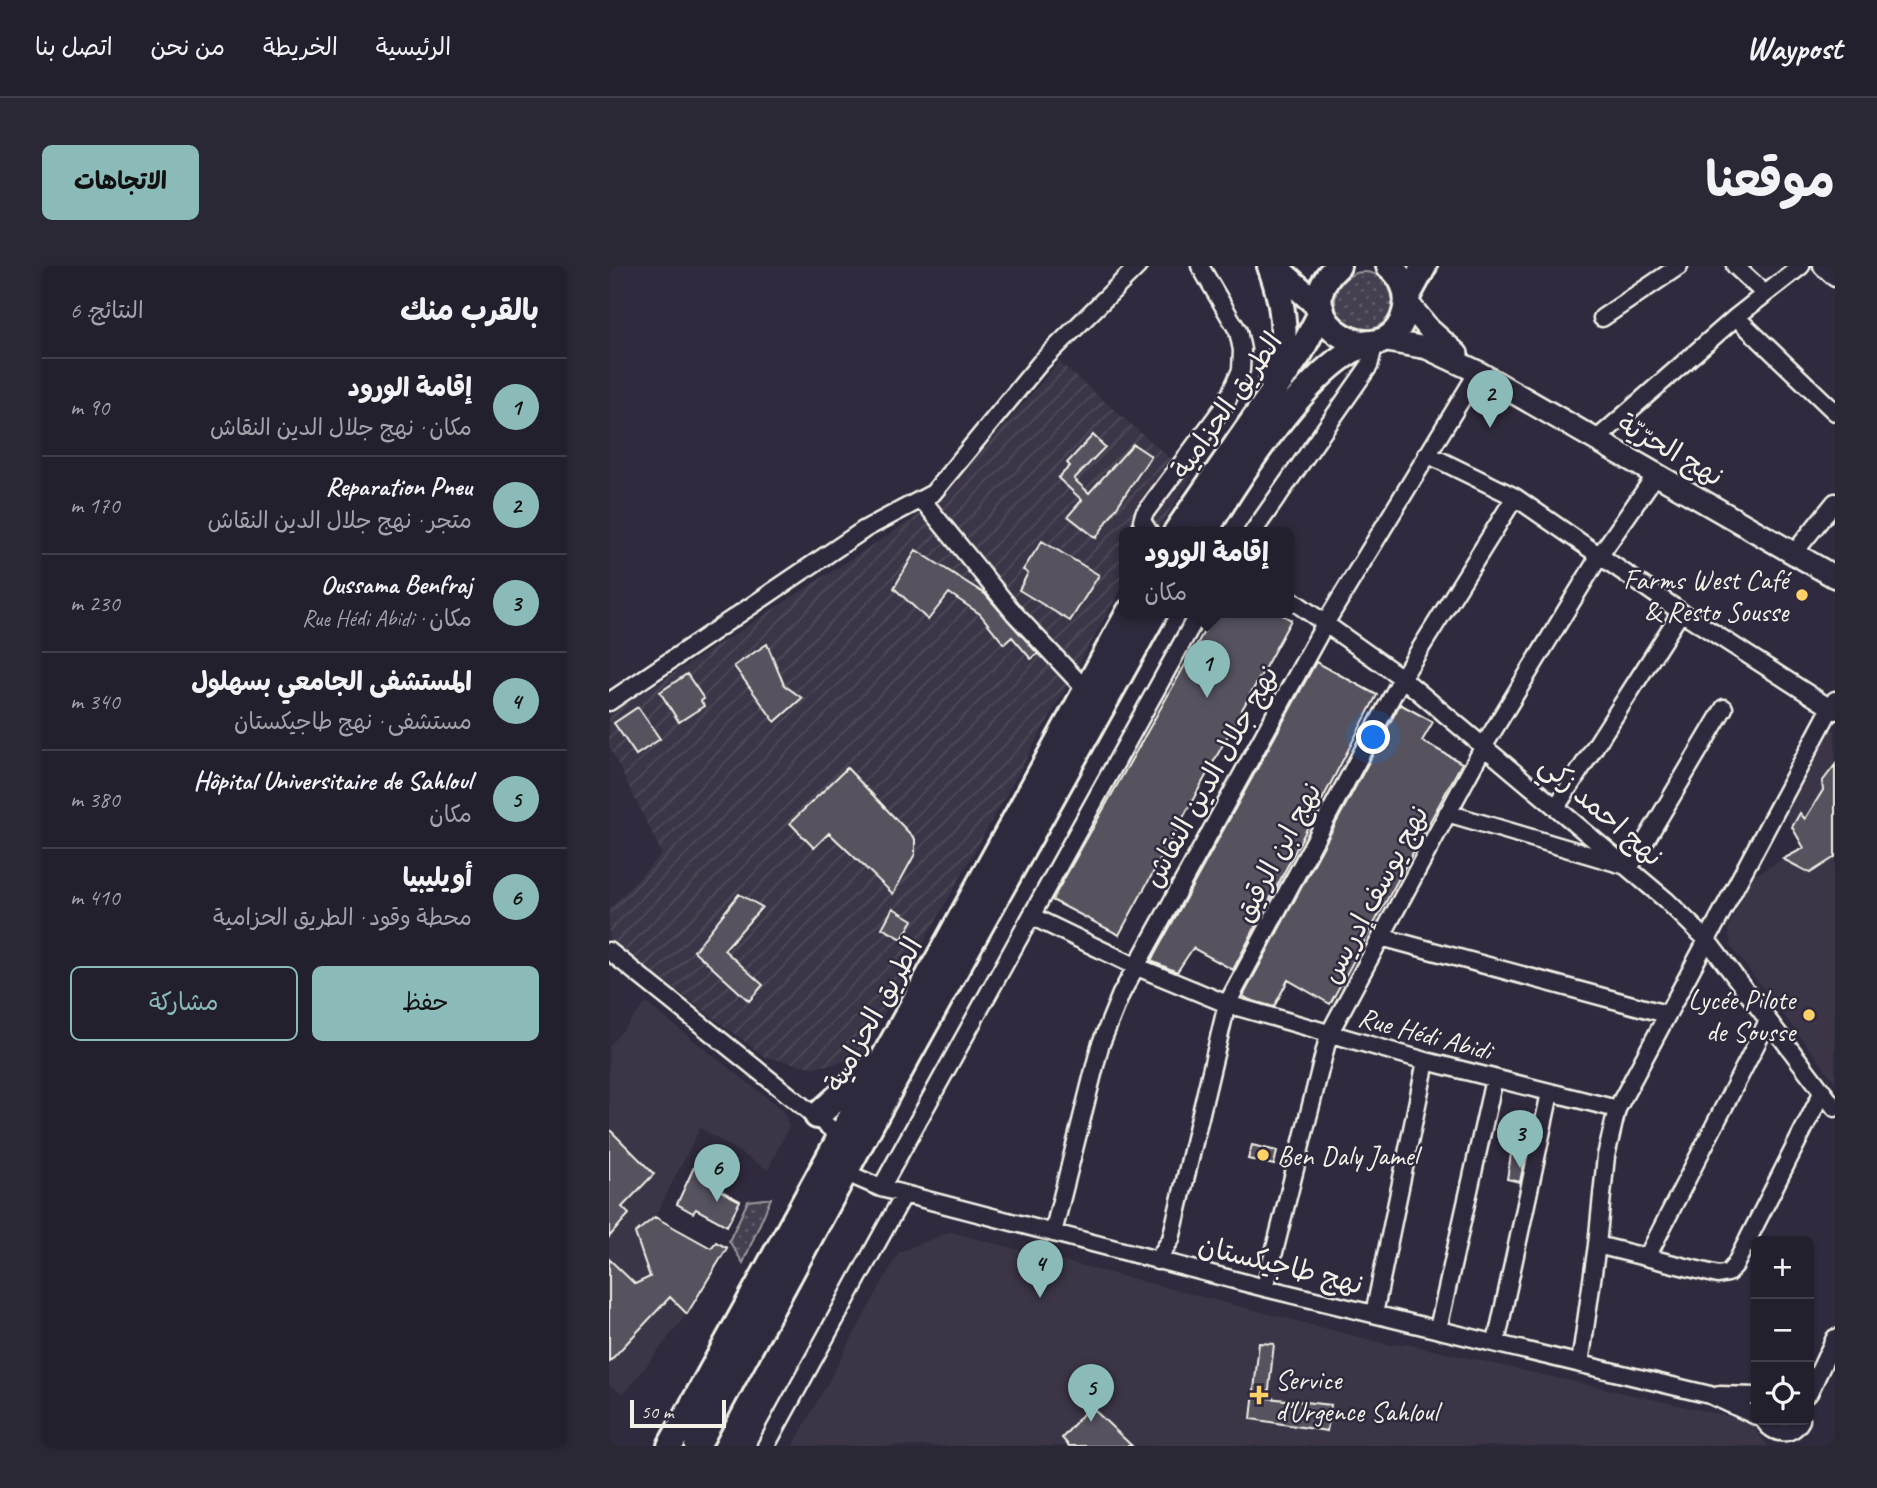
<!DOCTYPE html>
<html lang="ar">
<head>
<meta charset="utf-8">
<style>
  body { margin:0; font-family:Caveat,"Playpen Sans Arabic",sans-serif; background:#2b2836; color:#f1f3f6; direction:rtl }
  .controls { position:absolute; right:21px; bottom:21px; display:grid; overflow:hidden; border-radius:10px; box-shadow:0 2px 5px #0004 }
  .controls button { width:63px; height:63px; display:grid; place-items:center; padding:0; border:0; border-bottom:2px solid #403e4a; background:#23202e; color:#f1f3f6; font:35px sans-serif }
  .scale { position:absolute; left:21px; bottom:18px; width:96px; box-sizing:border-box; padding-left:7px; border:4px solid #f4f1e8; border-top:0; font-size:19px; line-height:24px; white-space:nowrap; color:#f4f1e8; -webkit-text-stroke:5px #2f2a3d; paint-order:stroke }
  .you { position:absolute; left:765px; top:472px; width:24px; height:24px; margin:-18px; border:5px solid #fff; border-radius:50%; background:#1a73e8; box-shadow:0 0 0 10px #1a73e833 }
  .badge { display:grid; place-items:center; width:46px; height:46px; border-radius:50%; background:#8bbbb9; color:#111; font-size:23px; font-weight:700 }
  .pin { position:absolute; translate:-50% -58px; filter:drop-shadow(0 2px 4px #0008) }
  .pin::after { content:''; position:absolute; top:37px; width:24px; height:21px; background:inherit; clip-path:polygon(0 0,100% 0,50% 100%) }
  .popup { position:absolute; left:510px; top:261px; width:175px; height:91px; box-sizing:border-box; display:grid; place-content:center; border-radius:10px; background:#23202e; filter:drop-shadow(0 2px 5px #0005); font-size:23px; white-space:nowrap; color:#a3a3aa }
  .popup b { font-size:26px; color:#f1f3f6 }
  .popup::after { content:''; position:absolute; left:50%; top:100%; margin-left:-14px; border:14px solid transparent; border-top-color:#23202e }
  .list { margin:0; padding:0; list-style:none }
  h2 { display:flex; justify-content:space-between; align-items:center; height:91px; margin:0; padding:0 28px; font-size:30px }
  h2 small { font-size:23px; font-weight:400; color:#a3a3aa }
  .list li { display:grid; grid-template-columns:46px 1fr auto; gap:21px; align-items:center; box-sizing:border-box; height:98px; padding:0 28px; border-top:2px solid #403e4a }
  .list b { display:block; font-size:26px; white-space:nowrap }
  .list p { margin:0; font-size:23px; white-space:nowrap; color:#a3a3aa }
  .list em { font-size:23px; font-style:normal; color:#a3a3aa }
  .actions { display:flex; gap:14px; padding:21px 28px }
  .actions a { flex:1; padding:16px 0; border:2px solid #8bbbb9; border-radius:10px; text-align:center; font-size:24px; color:#8bbbb9 }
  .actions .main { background:#8bbbb9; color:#111 }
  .icon { flex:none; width:38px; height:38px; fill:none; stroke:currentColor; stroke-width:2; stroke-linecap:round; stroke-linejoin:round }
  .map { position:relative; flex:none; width:1226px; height:1180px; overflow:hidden; direction:ltr; border-radius:10px }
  header { display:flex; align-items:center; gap:42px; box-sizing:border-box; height:98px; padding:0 35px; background:#23202e; border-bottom:2px solid #403e4a }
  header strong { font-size:33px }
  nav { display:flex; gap:38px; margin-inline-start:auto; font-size:24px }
  .intro { display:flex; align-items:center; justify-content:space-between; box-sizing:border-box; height:168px; padding:0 42px }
  h1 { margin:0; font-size:49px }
  .button { padding:18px 32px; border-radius:10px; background:#8bbbb9; color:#111; font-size:24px; font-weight:700 }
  main { display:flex; gap:42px; padding:0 42px }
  aside { flex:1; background:#23202e; border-radius:10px; box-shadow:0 2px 5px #0004 }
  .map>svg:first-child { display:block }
</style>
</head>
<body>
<header>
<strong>Waypost</strong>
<nav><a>الرئيسية</a><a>الخريطة</a><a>من نحن</a><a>اتصل بنا</a></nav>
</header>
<div class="intro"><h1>موقعنا</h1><a class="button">الاتجاهات</a></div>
<main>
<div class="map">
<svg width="1226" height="1180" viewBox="0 0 1226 1180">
  <defs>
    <pattern id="industrial-furrows" width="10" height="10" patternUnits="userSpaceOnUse" patternTransform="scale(1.75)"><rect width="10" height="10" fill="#3b3647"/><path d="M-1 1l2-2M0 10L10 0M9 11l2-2" fill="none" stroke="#4e4a59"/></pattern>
    <pattern id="grass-dots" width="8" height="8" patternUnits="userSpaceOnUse" patternTransform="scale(1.75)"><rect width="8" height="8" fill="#454050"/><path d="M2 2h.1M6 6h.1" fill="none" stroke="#605c69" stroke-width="1.8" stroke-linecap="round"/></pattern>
  </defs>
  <rect width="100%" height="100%" fill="#2f2a3d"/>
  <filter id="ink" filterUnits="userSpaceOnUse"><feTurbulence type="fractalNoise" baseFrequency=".0143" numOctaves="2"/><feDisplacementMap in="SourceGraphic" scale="14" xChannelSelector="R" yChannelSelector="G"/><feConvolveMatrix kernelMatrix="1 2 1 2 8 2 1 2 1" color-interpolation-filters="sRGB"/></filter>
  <g filter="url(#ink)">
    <path fill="#3b3647" d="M 1226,464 L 1226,816 L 1122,681 L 1119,662 L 1144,610 L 1194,582 L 1177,549 L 1221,465 Z
      M 37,737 L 174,844 L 180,860 L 159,904 L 91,862 L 46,951 L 26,967 L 41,1011 L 78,1048 L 15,1128 L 0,1119 L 0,780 Z
      M 341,966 L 781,1079 L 797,1078 L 1140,1155 L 1159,1180 L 184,1180 L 290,986 Z"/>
    <path fill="url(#industrial-furrows)" d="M 450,96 L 583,211 L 547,266 L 516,266 L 516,316 L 252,789 L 227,798 L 201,801 L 156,791 L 0,673 L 0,643 L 53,588 L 0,480 L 0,449 L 304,253 L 340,224 Z"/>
    <path fill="url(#grass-dots)" stroke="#9c989c" stroke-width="2" d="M726 35a29 29 0 1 1 58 0a29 29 0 1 1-58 0Z
      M 163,932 L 162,932 L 134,997 L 120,975 L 139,935 Z"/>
    <path fill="#56525f" stroke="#f4f1e8" stroke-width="2" d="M 484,169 L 496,181 L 465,213 L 480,227 L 524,178 L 542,190 L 487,272 L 459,250 L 473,234 L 449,212 L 461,200 L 458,197 Z
      M 433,275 L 490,309 L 461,355 L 410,324 L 419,307 L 414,304 Z
      M 307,284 L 376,328 L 429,388 L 422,393 L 403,371 L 395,378 L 371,348 L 340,327 L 319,354 L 285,322 Z
      M 606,346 L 668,346 L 682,354 L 510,669 L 443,634 Z
      M 158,378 L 175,419 L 193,432 L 166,456 L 125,400 Z
      M 707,396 L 768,429 L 624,704 L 584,682 L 568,706 L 542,695 Z
      M 78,408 L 95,433 L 92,435 L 95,440 L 70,456 L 51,426 Z
      M 791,438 L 824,456 L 813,475 L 853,497 L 721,738 L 679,714 L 665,741 L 641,734 L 634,730 Z
      M 29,441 L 51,473 L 27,489 L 5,457 Z
      M 1226,499 L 1226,591 L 1201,607 L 1174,593 L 1195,582 L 1183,561 L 1191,547 L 1196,553 L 1214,524 L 1213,516 Z
      M 238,502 L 306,573 L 306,588 L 284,628 L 220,567 L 205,582 L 181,557 Z
      M 130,628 L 153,641 L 115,684 L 154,719 L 140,735 L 85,685 Z
      M 284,642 L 304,654 L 293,673 L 273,662 Z
      M 0,863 L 45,908 L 13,941 L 20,948 L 0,971 Z
      M 643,879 L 668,885 L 665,899 L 639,893 Z
      M 92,886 L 114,898 L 103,920 L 131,935 L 118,960 L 87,943 L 84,947 L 68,938 Z
      M 902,888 L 916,891 L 911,916 L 898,913 Z
      M 46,951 L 102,982 L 107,976 L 118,982 L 78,1048 L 61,1031 L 0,1096 L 0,993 L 26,1018 L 41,1011 L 26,967 Z
      M 650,1077 L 665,1078 L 659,1132 L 722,1139 L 718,1165 L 642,1153 Z
      M 481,1140 L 523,1180 L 460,1180 L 453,1172 Z"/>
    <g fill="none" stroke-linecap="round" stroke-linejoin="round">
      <defs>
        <path id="minor" d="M 1126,0 L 1156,28
          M 1213,0 L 1226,12
          M 1127,51 L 1226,146
          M 993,52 L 1070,0
          M 988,173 L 1127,51 L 1192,0
          M 818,188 L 906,231 L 1072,346 L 1226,445
          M 314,235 L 405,347 L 477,424
          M 540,266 L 533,255 L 535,248 L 616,139 L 632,104 L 633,84 L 629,65 L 591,0
          M 644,266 L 760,100 L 766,76
          M 1185,287 L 1226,236
          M 680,332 L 793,412 L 1057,634 L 1098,674 L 1226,842
          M 0,436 L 256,263 L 324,227 L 431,97 L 529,0
          M 948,540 L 1072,346
          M 838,547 L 1021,601 L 1115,442
          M 422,650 L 526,700 L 618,738 L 817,795 L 1008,843
          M 772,671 L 1057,748
          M 0,685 L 231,870
          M 235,906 L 272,922 L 656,1022 L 1101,1129 L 1147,1150
          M 272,922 L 590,346
          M 444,967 L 491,780 L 512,728 L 717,356 L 869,106
          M 988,979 L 1109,1009 L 1119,1007 L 1126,999 L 1214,825
          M 1038,991 L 1159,755
          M 548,995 L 562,973 L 618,738 L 793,412 L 906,231
          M 656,1022 L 720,768 L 876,478 L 991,289 L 1048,207
          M 765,1048 L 817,795
          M 829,1063 L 885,813
          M 887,1077 L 941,827
          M 971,1098 L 988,979 L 997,890 L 1008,843 L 1226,434
          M 1200,1127 L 1226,1072
          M 1110,1129 L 1147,1130
          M 1155,1154 C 1164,1170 1183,1171 1192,1154
          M 157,1180 L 295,928"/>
        <path id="major" d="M 798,36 L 820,63 L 848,88
          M 772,74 L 818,82 L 869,106 L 1226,311"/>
        <path id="highway" d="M 661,0 C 674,35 682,79 663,115
          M 665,0 L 712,42
          M 729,0 C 666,55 783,118 797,42 C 800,26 793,10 780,0
          M 798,31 L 815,0
          M 567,266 L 691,87 L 713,45
          M 596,266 C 626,216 705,90 762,77
          M 208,850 L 263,800
          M 61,1180 L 520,346
          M 88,1180 L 300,788 L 546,346"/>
      </defs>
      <use href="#minor" stroke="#f4f1e8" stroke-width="21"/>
      <use href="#major" stroke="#f4f1e8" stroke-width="26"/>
      <use href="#highway" stroke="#f4f1e8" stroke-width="30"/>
      <use href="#minor" stroke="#2f2a3d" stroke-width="16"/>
      <use href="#major" stroke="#2f2a3d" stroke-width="21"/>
      <use href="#highway" stroke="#2f2a3d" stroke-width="24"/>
    </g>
  </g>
  <g fill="#ffd166" stroke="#2f2a3d" stroke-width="2.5">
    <circle cx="1193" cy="329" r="7"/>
    <circle cx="1200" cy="749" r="7"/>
    <circle cx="654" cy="889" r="7"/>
    <path d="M646.5 1118.5h7v7h7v7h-7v7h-7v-7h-7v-7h7z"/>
  </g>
  <g text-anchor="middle" stroke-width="5" stroke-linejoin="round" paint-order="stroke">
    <g font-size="28" fill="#f4f1e8" stroke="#2f2a3d">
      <text transform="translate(617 139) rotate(-55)" y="10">الطريق الحزامية</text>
      <text transform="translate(1062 183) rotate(30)" y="10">نهج الحرّيّة</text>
      <text transform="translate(601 510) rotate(-61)" y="10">نهج جلال الدين النقاش</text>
      <text transform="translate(993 544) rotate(41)" y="10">نهج احمد زكي</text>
      <text transform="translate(668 586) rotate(-62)" y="10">نهج ابن الرقيق</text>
      <text transform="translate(765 628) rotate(-62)" y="10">نهج يوسف إدريس</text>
      <text transform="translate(264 748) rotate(-61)" y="10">الطريق الحزامية</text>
      <text transform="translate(816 767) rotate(15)" y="10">Rue Hédi Abidi</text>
      <text transform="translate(672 998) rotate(14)" y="10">نهج طاجيكستان</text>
    </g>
    <g font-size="28" fill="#f4f1e8" stroke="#2f2a3d" text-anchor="end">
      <text x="1179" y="323">Farms West Café<tspan x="1179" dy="32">&amp; Resto Sousse</tspan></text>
      <text x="1186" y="743">Lycée Pilote<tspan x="1186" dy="32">de Sousse</tspan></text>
      <text x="668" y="899" text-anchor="start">Ben Daly Jamel</text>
      <text x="666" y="1123" text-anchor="start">Service<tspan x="666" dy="32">d'Urgence Sahloul</tspan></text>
    </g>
  </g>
</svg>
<div class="controls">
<button>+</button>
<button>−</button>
<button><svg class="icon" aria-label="locate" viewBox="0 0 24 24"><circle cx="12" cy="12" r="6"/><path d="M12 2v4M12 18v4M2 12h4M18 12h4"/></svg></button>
</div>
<div class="scale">50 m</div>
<div class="you"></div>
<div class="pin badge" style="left:598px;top:432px">1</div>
<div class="popup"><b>إقامة الورود</b>مكان</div>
<div class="pin badge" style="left:881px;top:162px">2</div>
<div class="pin badge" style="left:911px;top:902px">3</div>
<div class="pin badge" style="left:431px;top:1032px">4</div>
<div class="pin badge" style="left:482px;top:1156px">5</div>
<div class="pin badge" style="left:108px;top:936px">6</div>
</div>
<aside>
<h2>بالقرب منك<small>النتائج: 6</small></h2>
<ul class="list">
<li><span class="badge">1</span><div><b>إقامة الورود</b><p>مكان · نهج جلال الدين النقاش</p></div><em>90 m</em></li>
<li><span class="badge">2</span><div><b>Reparation Pneu</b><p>متجر · نهج جلال الدين النقاش</p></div><em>170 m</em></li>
<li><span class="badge">3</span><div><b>Oussama Benfraj</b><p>مكان · Rue Hédi Abidi</p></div><em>230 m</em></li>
<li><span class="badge">4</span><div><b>المستشفى الجامعي بسهلول</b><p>مستشفى · نهج طاجيكستان</p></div><em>340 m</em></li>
<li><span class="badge">5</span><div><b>Hôpital Universitaire de Sahloul</b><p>مكان</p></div><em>380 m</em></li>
<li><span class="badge">6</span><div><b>أويليبيا</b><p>محطة وقود · الطريق الحزامية</p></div><em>410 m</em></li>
</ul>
<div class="actions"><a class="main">حفظ</a><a>مشاركة</a></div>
</aside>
</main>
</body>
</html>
